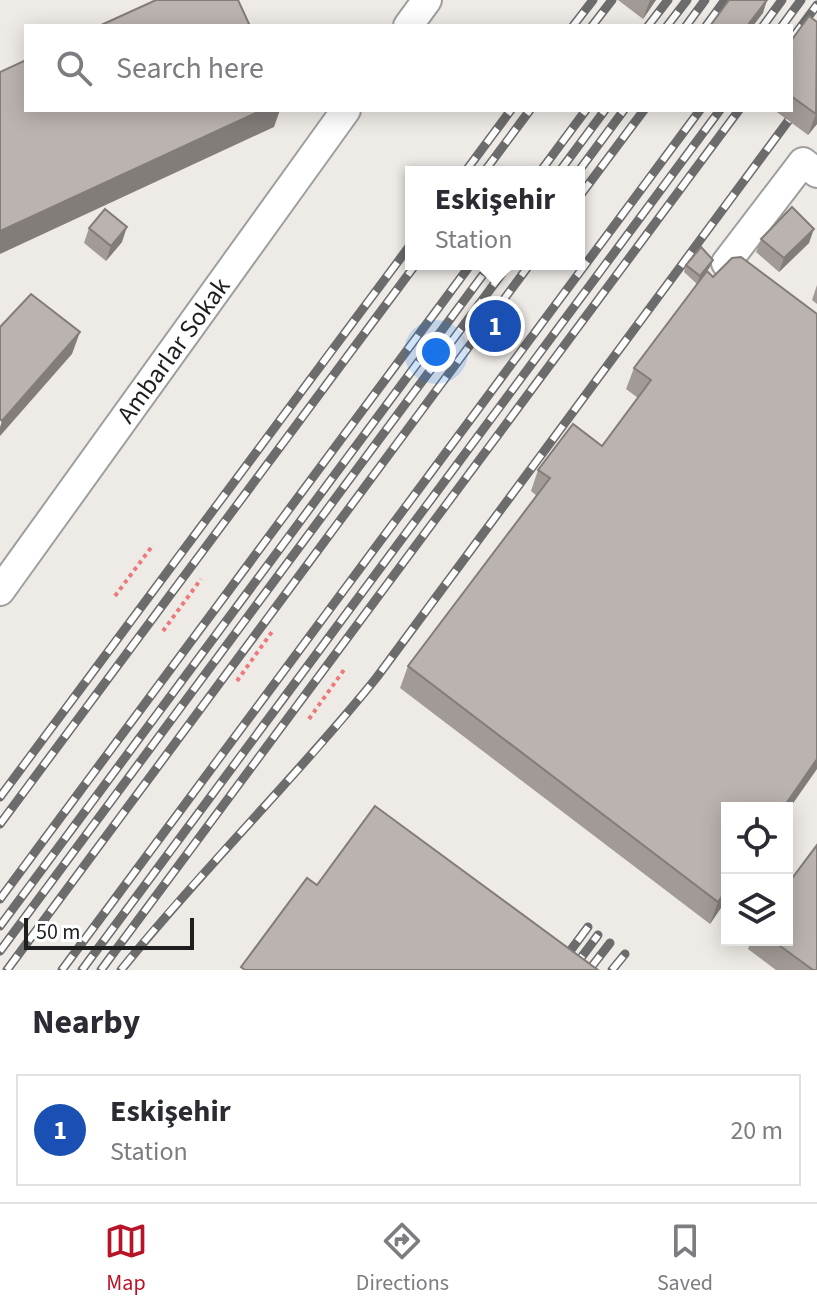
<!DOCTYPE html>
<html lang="en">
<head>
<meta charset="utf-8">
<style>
  body { margin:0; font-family:"Source Sans 3",sans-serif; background:#f7f7f7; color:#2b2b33 }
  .controls { position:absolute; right:24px; bottom:24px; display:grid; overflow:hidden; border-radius:0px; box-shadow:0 4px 20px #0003 }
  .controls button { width:72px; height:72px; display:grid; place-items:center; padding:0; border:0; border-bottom:2px solid #e1e1e2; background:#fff; color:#2b2b33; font:40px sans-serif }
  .scale { position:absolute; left:24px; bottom:20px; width:170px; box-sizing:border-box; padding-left:8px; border:4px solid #1e1e1e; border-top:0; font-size:22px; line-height:28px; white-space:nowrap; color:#1e1e1e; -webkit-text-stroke:6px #fff; paint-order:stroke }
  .you { position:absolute; left:436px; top:352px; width:28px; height:28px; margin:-20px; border:6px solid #fff; border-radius:50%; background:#1a73e8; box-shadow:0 0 0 12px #1a73e833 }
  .badge { display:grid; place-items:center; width:52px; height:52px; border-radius:50%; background:#b71527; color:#fff; font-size:26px; font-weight:700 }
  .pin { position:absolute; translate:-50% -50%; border:4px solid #fff; box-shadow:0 2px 8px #0006 }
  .popup { position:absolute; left:405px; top:166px; width:180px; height:104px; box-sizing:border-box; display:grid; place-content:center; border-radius:0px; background:#fff; filter:drop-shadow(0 2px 6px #0005); font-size:26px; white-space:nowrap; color:#7c7c81 }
  .popup b { font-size:30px; color:#2b2b33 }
  .popup::after { content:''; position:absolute; left:50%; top:100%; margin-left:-16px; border:16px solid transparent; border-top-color:#fff }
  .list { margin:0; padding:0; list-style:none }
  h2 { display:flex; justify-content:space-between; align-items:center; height:104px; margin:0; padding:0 32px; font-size:34px }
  h2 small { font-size:26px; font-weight:400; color:#7c7c81 }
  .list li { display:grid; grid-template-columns:52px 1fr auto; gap:24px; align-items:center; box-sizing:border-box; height:112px; margin:0 16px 16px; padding:0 16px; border:2px solid #e1e1e2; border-radius:0px }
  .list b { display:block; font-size:30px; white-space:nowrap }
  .list p { margin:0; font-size:26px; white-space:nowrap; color:#7c7c81 }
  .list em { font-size:26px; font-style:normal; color:#7c7c81 }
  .icon { flex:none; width:44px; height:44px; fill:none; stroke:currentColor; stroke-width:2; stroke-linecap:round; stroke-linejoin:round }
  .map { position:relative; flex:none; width:817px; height:970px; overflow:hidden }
  .search { position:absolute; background:#fff; box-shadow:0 4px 20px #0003; left:24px; right:24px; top:24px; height:88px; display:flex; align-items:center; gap:20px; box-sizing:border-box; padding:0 28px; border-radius:0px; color:#7c7c81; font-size:30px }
  .sheet { height:232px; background:#fff }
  nav { display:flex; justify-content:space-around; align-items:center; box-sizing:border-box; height:112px; border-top:2px solid #e1e1e2; background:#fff; font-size:22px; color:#7c7c81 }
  nav a { display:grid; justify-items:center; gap:4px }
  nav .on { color:#b71527 }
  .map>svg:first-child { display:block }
</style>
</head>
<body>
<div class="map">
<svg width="817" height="970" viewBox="0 0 817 970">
  <rect width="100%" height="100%" fill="#eeeae6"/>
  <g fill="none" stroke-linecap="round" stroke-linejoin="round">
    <defs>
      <path id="minor" d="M 408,26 L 427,0
        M 726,263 L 803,162 L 817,173
        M 0,591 L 346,110"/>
    </defs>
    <use href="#minor" stroke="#9f9f9f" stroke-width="32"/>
    <path stroke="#eb7a7b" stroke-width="4" stroke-dasharray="4 4" stroke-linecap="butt" d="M 115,596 L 153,545
      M 163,631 L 201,579
      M 237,681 L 274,629
      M 309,719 L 346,667"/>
    <use href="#minor" stroke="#fff" stroke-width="28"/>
    <defs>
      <path id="rail" d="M 573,26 L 593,0
        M 592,26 L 612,0
        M 648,26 L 668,0
        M 667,26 L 687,0
        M 686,26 L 705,0
        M 706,26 L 725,0
        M 763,26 L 782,0
        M 782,26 L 801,0
        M 791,40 L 817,5
        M 465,172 L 511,110
        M 484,172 L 530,110
        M 540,172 L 586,110
        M 559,172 L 605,110
        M 578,172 L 624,110
        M 579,197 L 644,110
        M 0,797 L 411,244
        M 0,824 L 416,264
        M 0,899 L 471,264
        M 0,926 L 491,264
        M 0,951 L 509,264
        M 7,970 L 530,264
        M 62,970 L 700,110
        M 82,970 L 720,110
        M 101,970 L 739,110
        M 121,970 C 203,868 296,778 377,677 L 817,82
        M 556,970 L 588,927
        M 572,970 L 598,935
        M 589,970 L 610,943
        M 612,970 L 625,954"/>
    </defs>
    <use href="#rail" stroke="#6c6c6c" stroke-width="9"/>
    <use href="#rail" stroke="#fff" stroke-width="6" stroke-dasharray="18" stroke-linecap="butt"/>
  </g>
  <path fill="#a19a96" d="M 618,0 L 656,0 L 643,19 Z
    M 817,22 L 817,124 L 808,135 L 774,110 L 791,110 L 791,41 Z
    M 89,228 L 122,242 L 106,261 L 84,243 Z
    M 761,239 L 809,243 L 779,272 L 756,252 Z
    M 713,260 L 710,267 L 697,284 L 684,272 L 686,265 Z
    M 707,271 L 727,808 L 727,899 L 710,924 L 400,688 L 408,666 L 537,496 L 531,491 L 538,470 L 602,446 L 638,398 L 626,389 L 634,368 Z
    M 817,285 L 817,304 L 812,300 Z
    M 751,940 L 787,940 L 817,970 L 776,970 L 748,949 Z"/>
  <path fill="#837d7a" d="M 650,0 L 656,0 L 643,19 Z
    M 767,0 L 763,13 L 753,26 L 747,26 Z
    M 262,110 L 280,110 L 274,127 L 0,254 L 0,231 Z
    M 817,113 L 817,124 L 808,135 L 816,114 Z
    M 127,227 L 122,242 L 106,261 L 111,246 Z
    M 814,229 L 809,243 L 779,272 L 784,258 Z
    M 713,260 L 710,267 L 697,284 L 700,276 Z
    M 80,332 L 72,354 L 0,436 L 0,427 L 2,421 Z
    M 817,759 L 817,769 L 787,812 L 787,808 L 783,808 Z
    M 727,889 L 727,899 L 710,924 L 718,902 Z"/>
  <path fill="#bbb3af" stroke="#837d7a" stroke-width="2" d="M 156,0 L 238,0 L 250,26 L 99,26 Z
    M 729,0 L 767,0 L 747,26 L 710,26 Z
    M 809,16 L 817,22 L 816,114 L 791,96 L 791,41 Z
    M 26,60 L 26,110 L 262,110 L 0,231 L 0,72 Z
    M 792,207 L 814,229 L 784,258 L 761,239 Z
    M 105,209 L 127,227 L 111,246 L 89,228 Z
    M 701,247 L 713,260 L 700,276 L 686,265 Z
    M 741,257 L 817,314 L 817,759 L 783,808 L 727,808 L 727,889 L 718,902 L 408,666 L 550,478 L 538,470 L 573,424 L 602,446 L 651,380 L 634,368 L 707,271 L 713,277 L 732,258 Z
    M 31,294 L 80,332 L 2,421 L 0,419 L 0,327 Z
    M 375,806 L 598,970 L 245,970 L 241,967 L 307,878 L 317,885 Z
    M 817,845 L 817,970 L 813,970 L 772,940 L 787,940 L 787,885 Z"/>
  <g text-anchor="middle" stroke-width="6" stroke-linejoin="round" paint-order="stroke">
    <g font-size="26" fill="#1e1e1e" stroke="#fff">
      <text transform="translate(173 350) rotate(-54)" y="9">Ambarlar Sokak</text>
    </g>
  </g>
</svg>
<div class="controls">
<button><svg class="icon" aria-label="locate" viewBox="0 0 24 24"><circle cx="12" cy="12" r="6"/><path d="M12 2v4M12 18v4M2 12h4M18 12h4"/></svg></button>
<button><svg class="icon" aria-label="layers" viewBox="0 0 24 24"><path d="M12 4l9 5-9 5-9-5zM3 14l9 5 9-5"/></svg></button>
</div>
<div class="scale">50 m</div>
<div class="you"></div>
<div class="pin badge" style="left:495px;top:326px;background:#1a4fb4">1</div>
<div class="popup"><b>Eskişehir</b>Station</div>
<div class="search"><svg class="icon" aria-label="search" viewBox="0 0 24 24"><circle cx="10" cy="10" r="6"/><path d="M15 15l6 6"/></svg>Search here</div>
</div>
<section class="sheet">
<h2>Nearby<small></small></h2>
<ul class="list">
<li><span class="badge" style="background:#1a4fb4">1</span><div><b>Eskişehir</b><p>Station</p></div><em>20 m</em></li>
</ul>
</section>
<nav>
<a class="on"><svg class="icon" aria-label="map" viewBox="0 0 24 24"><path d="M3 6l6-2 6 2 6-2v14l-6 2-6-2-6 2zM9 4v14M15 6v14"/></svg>Map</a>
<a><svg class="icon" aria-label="directions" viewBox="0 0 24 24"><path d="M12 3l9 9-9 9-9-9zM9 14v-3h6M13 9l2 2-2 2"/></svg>Directions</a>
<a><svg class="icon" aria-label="saved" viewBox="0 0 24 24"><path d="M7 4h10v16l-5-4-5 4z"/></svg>Saved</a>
</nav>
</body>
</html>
